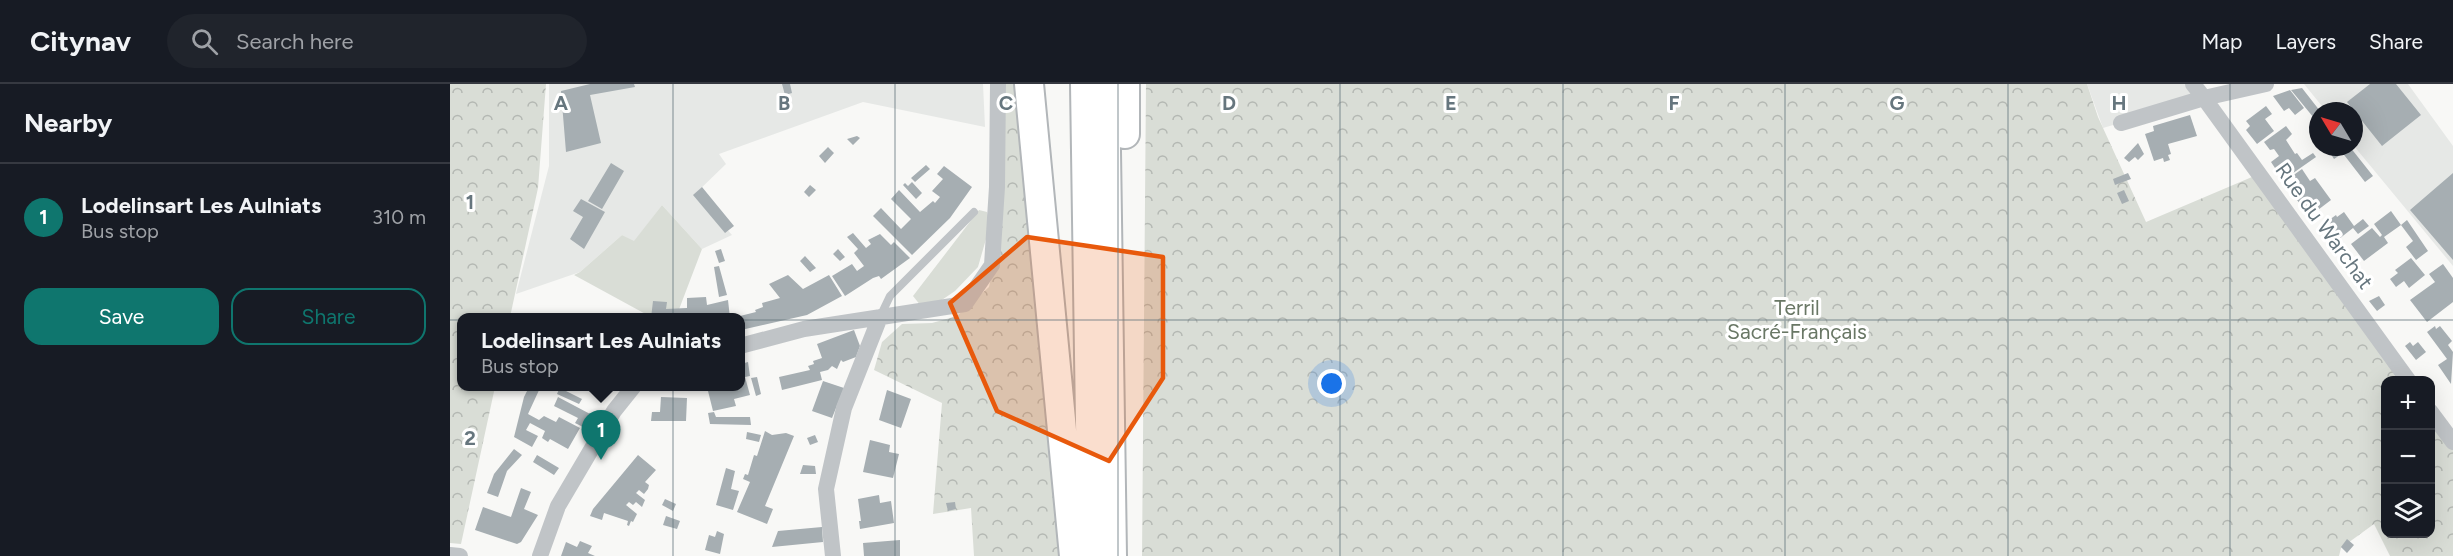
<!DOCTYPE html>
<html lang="en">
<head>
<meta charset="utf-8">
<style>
  body { margin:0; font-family:Figtree,sans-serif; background:#20242c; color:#f1f3f6 }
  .controls { position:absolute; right:18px; bottom:18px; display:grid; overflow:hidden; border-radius:12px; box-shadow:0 6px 24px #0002 }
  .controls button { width:54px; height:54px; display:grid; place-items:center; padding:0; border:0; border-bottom:2px solid #363941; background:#171b24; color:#f1f3f6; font:30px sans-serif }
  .compass { position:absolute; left:1859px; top:18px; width:54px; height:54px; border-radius:50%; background:#171b24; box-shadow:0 6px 24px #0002; rotate:308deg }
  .you { position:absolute; left:882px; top:300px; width:21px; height:21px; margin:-15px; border:4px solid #fff; border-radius:50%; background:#1a73e8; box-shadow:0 0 0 9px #1a73e833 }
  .badge { display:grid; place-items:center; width:39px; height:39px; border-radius:50%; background:#0f766e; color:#fff; font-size:20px; font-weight:700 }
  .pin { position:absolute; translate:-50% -50px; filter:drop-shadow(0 2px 3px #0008) }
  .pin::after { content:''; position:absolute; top:32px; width:21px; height:18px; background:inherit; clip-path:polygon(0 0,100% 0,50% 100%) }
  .popup { position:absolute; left:7px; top:229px; width:288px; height:78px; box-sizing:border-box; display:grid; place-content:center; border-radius:12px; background:#171b24; filter:drop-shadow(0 2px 4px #0005); font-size:20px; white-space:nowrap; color:#9ea1a6 }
  .popup b { font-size:22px; color:#f1f3f6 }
  .popup::after { content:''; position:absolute; left:50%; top:100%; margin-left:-12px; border:12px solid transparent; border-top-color:#171b24 }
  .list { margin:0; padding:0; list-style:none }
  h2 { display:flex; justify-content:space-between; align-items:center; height:78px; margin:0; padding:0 24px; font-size:26px }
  h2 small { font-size:20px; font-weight:400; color:#9ea1a6 }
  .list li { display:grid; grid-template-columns:39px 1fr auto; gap:18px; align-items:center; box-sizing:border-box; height:108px; padding:0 24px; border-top:2px solid #363941 }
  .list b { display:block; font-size:22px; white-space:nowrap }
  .list p { margin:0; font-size:20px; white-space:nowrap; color:#9ea1a6 }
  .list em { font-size:20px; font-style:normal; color:#9ea1a6 }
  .actions { display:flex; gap:12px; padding:18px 24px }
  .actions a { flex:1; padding:14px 0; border:2px solid #0f766e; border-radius:18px; text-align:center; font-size:21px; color:#0f766e }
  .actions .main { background:#0f766e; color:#fff }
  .icon { flex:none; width:33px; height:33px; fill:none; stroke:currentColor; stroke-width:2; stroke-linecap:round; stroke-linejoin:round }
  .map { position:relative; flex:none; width:2003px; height:472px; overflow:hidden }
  header { display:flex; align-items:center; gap:36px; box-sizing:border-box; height:84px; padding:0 30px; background:#171b24; border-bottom:2px solid #363941 }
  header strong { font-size:28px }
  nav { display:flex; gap:33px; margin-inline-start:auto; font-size:21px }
  .search { width:420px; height:54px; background:#20242c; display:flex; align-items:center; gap:15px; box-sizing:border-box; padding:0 21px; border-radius:33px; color:#9ea1a6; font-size:22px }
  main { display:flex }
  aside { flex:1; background:#171b24 }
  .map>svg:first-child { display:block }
</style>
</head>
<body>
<header>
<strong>Citynav</strong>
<div class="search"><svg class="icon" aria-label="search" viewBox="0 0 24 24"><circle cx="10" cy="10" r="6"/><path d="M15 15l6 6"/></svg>Search here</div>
<nav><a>Map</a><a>Layers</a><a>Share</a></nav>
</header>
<main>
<aside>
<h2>Nearby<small></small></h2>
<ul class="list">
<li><span class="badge">1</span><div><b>Lodelinsart Les Aulniats</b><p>Bus stop</p></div><em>310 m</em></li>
</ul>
<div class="actions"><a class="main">Save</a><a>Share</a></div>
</aside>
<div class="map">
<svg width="2003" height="472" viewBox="0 0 2003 472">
  <defs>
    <pattern id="forest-crowns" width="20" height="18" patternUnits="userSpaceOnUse" patternTransform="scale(1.5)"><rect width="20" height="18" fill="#d9ddd6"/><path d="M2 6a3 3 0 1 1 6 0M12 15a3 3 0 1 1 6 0" fill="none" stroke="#b4b8b3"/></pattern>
  </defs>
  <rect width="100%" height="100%" fill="#f8f8f6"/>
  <path fill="#e6e8e6" d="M 99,0 L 533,0 L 535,43 L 413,18 L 269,70 L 276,80 L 245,110 L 282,151 L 252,165 L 212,121 L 184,158 L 172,151 L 130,188 L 66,210 L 99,82 Z
    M 1637,0 L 1745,0 L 1754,14 L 1653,44 Z
    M 1854,0 L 1958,0 L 2003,62 L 2003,182 L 1904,62 L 1904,27 L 1876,27 Z"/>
  <path fill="#d9ddd6" d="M 212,121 L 252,165 L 228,228 L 201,233 L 124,191 L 130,188 L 172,151 L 184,157 Z
    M 529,126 L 537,128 L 540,141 L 528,183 L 505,207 L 483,222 L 471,222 L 463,212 Z"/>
  <path fill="url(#forest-crowns)" d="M 0,0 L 96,0 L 88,104 L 60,233 L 12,234 L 12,302 L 45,303 L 11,460 L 0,459 Z
    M 556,0 L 570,0 L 584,211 L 614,435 L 616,472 L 524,472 L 521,424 L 483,430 L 492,319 L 424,286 L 432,258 L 452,240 L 482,239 L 507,232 L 539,203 L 552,144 Z
    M 696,0 L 1637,0 L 1648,33 L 1696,138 L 1809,90 L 1959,296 L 1936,296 L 1936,450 L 1980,450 L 1981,326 L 2003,357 L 2003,472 L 1940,472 L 1924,440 L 1891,464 L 1889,472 L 692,472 Z"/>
  <path fill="#a6aeb2" d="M 140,0 L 184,0 L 185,3 L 140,11 L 151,59 L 116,68 L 111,7 Z
    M 332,0 L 340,0 L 342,9 L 335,11 Z
    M 1920,0 L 1946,0 L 1971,31 L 1932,62 L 1897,18 Z
    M 1852,4 L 1870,27 L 1868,27 L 1868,39 L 1841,6 Z
    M 1840,6 L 1854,24 L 1845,31 L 1839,24 L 1834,27 L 1823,12 Z
    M 1816,22 L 1822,30 L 1815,35 L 1824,47 L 1807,60 L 1796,46 L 1800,42 L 1796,37 Z
    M 1740,31 L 1747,52 L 1718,60 L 1721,70 L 1718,71 L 1720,76 L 1714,78 L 1713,74 L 1704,77 L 1695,50 L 1704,47 L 1703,42 Z
    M 1836,42 L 1842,50 L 1836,56 L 1845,70 L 1847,69 L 1852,76 L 1863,69 L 1866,73 L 1833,96 L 1821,78 L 1829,72 L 1824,65 L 1820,66 L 1814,58 Z
    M 407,52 L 410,54 L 403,61 L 397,55 Z
    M 1688,59 L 1694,70 L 1688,76 L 1685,73 L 1679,78 L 1674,74 Z
    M 378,63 L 384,69 L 375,79 L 369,72 Z
    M 1888,63 L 1900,63 L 1923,92 L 1915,98 Z
    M 1884,64 L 1890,71 L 1884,75 L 1879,67 Z
    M 161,79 L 174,87 L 152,125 L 138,117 Z
    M 476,81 L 480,85 L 465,98 L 461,94 Z
    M 494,82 L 522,103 L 500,134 L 462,171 L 423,132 L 431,124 L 451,145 L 461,135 L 441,115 L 449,106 L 470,128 L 483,117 L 485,119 L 490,113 L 482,107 L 493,95 L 487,90 Z
    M 1852,85 L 1860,97 L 1865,94 L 1881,116 L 1860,132 L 1853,118 L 1850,120 L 1834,98 Z
    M 1678,89 L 1681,95 L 1665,101 L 1663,95 Z
    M 2003,89 L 2003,176 L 1960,126 Z
    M 462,98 L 472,109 L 466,115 L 453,101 L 455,99 L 458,102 Z
    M 360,101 L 366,106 L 359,113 L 354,108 Z
    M 252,103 L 284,142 L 275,149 L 243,111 Z
    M 1674,106 L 1679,117 L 1672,120 L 1667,109 Z
    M 131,115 L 155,128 L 134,165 L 120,155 L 133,133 L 123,127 Z
    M 1941,127 L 1951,141 L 1957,136 L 1978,167 L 1966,176 L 1956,163 L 1963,157 L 1951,141 L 1934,153 L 1938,159 L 1914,177 L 1901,160 L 1922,144 L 1930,153 L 1932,151 L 1924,140 Z
    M 1894,128 L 1904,142 L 1913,135 L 1919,142 L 1908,150 L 1903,144 L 1880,162 L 1868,144 L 1886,131 L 1887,133 Z
    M 403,149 L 416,164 L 421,160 L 418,156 L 430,150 L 441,161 L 444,158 L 460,174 L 431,195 L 429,192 L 423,194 L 395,212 L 382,192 L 402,180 L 407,187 L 414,182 L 404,169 L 408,165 L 397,153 Z
    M 271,165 L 275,177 L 269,179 L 265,167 Z
    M 388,165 L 395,173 L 390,177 L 383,170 Z
    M 355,172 L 366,184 L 360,188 L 350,177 Z
    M 1961,174 L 1975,191 L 1959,204 L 1954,197 L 1946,203 L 1940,195 L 1948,189 L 1945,186 Z
    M 1993,180 L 2003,194 L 2003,218 L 1977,238 L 1960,216 L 1985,198 L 1979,190 Z
    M 269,182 L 277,211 L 269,213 L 264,183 Z
    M 338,191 L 353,205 L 379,191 L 392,212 L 357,231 L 291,246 L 291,234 L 286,233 L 306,228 L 305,226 L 313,223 L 312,219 L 330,214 L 319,200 Z
    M 1929,212 L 1935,221 L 1927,227 L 1919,217 Z
    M 256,213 L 257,221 L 278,216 L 280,234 L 201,234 L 203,217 L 217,218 L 216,225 L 237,224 L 237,214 Z
    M 1985,242 L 1986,245 L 1990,242 L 2002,257 L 1998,261 L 2003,268 L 2001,300 L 1988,281 L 1997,275 L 1977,248 Z
    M 404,246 L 410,262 L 406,273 L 393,278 L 391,276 L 387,285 L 382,282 L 378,286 L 370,288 L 372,296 L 332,306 L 329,293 L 360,286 L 358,282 L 364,280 L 363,277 L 372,274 L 367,260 Z
    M 1960,258 L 1963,262 L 1968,258 L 1976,268 L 1966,276 L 1955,262 Z
    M 298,278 L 300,292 L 295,293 L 300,311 L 284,315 L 286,322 L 263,327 L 257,303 L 291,303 L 291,280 Z
    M 307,293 L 311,310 L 306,312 L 301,294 Z
    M 373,297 L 394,304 L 382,334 L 362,327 Z
    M 79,303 L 90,304 L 78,330 L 89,336 L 94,332 L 106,338 L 109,333 L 130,344 L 118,365 L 100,355 L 98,358 L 92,354 L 95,347 L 80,339 L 76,346 L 88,352 L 82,363 L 64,353 L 74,313 Z
    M 110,303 L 116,303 L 114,306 L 132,315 L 129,320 L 107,310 Z
    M 129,303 L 152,303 L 148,311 Z
    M 437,306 L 461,315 L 451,344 L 429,336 Z
    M 108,313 L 142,331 L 135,344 L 125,339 L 128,334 L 104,322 Z
    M 211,313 L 237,314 L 236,337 L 201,337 L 202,328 L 210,328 Z
    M 264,328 L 266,333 L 300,333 L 301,341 L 260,340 L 258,329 Z
    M 315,347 L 322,351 L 336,349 L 344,352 L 315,422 L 323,425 L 317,440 L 287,428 L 300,398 L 293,395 L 295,390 L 298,391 L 304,371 L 307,372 Z
    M 297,348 L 311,351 L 309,358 L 296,355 Z
    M 365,351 L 368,358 L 360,361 L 357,354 Z
    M 420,356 L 440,361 L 439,368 L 449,370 L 443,394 L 413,388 Z
    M 64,365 L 72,371 L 57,387 L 48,413 L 37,409 L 44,390 Z
    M 87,371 L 109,384 L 104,391 L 83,378 Z
    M 188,371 L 206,386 L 195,398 L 199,401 L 198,405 L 194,410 L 189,406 L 186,409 L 195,416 L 192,423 L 186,418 L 183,421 L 179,418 L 176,421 L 187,430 L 183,438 L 181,437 L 179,442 L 177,441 L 178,437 L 154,429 L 152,436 L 140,432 L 143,425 Z
    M 353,381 L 365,382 L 366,390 L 350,390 Z
    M 276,384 L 285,387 L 281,405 L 289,407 L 283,426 L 266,421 Z
    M 71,404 L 81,408 L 74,425 L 88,431 L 71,458 L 67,460 L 25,446 L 33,423 L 61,433 Z
    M 429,411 L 430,419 L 441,417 L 444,439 L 410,445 L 409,437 L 411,437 L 408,415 Z
    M 215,415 L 226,420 L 223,427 L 212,421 Z
    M 505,418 L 506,425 L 498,427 L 496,419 Z
    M 216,432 L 230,437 L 227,445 L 213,441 Z
    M 372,443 L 373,458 L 322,463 L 328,447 Z
    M 267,447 L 274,450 L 270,470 L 255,466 L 259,451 L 265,453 Z
    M 1897,455 L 1904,461 L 1897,469 L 1891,463 Z
    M 450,456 L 450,472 L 414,472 L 413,459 Z
    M 130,457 L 142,462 L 138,469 L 145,472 L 111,472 L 116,458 L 127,463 Z"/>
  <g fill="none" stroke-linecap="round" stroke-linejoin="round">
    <defs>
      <path id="highway" d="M 579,0 L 624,472
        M 635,0 L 642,472
        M 655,0 L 662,472
        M 675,0 L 675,50"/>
    </defs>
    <use href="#highway" stroke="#b2b6b9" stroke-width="32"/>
    <path stroke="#c0c4c7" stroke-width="8" d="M 430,233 L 440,212 L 524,128"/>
    <path stroke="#c0c4c7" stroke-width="16" d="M 1816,0 L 1754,14 L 1958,296
      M 1671,39 L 1754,14 L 1743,0
      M 290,262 L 354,245 L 515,220 L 542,181 L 547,103 L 548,0
      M 1980,327 L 2003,358
      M 0,471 L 10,472
      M 90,472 L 108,422 L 164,327 L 184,302
      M 383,472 L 376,405 L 394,324 L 430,233"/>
    <use href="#highway" stroke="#fff" stroke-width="28"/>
  </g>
  <path fill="#e8590c" fill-opacity="0.2" stroke="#e8590c" stroke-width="4.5" stroke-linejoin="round" d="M 577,153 L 713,173 L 713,294 L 659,377 L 547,327 L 500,219 Z"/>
  <path fill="none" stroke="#66767e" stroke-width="1.5" stroke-opacity="0.55" d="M 223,0 L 223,472M 445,0 L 445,472M 668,0 L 668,472M 890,0 L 890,472M 1113,0 L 1113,472M 1335,0 L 1335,472M 1558,0 L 1558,472M 1780,0 L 1780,472M 0,236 L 2003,236"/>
  <g text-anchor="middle" stroke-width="6" stroke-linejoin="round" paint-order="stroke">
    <g font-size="21" fill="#66767e" stroke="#fff">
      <text transform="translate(1874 142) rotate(54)" y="7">Rue du Warchat</text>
    </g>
    <g font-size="21" fill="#697765" stroke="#fff">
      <text x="1347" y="231">Terril<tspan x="1347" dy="24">Sacré-Français</tspan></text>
    </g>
  </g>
  <g font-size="20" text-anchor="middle" font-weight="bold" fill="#66767e" stroke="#fff" stroke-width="6" stroke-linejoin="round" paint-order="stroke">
    <text x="111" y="26">A</text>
    <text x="334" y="26">B</text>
    <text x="556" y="26">C</text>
    <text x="779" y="26">D</text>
    <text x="1001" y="26">E</text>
    <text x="1224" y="26">F</text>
    <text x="1447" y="26">G</text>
    <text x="1669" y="26">H</text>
    <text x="20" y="125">1</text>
    <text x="20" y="361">2</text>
  </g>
</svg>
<div class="controls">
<button>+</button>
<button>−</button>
<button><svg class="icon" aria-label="layers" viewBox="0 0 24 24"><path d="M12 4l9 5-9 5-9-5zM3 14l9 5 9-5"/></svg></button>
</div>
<svg class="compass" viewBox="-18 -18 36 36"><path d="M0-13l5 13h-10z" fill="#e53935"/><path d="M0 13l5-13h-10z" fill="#9ea1a6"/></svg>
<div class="you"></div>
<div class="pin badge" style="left:151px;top:376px">1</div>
<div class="popup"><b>Lodelinsart Les Aulniats</b>Bus stop</div>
</div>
</main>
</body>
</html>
